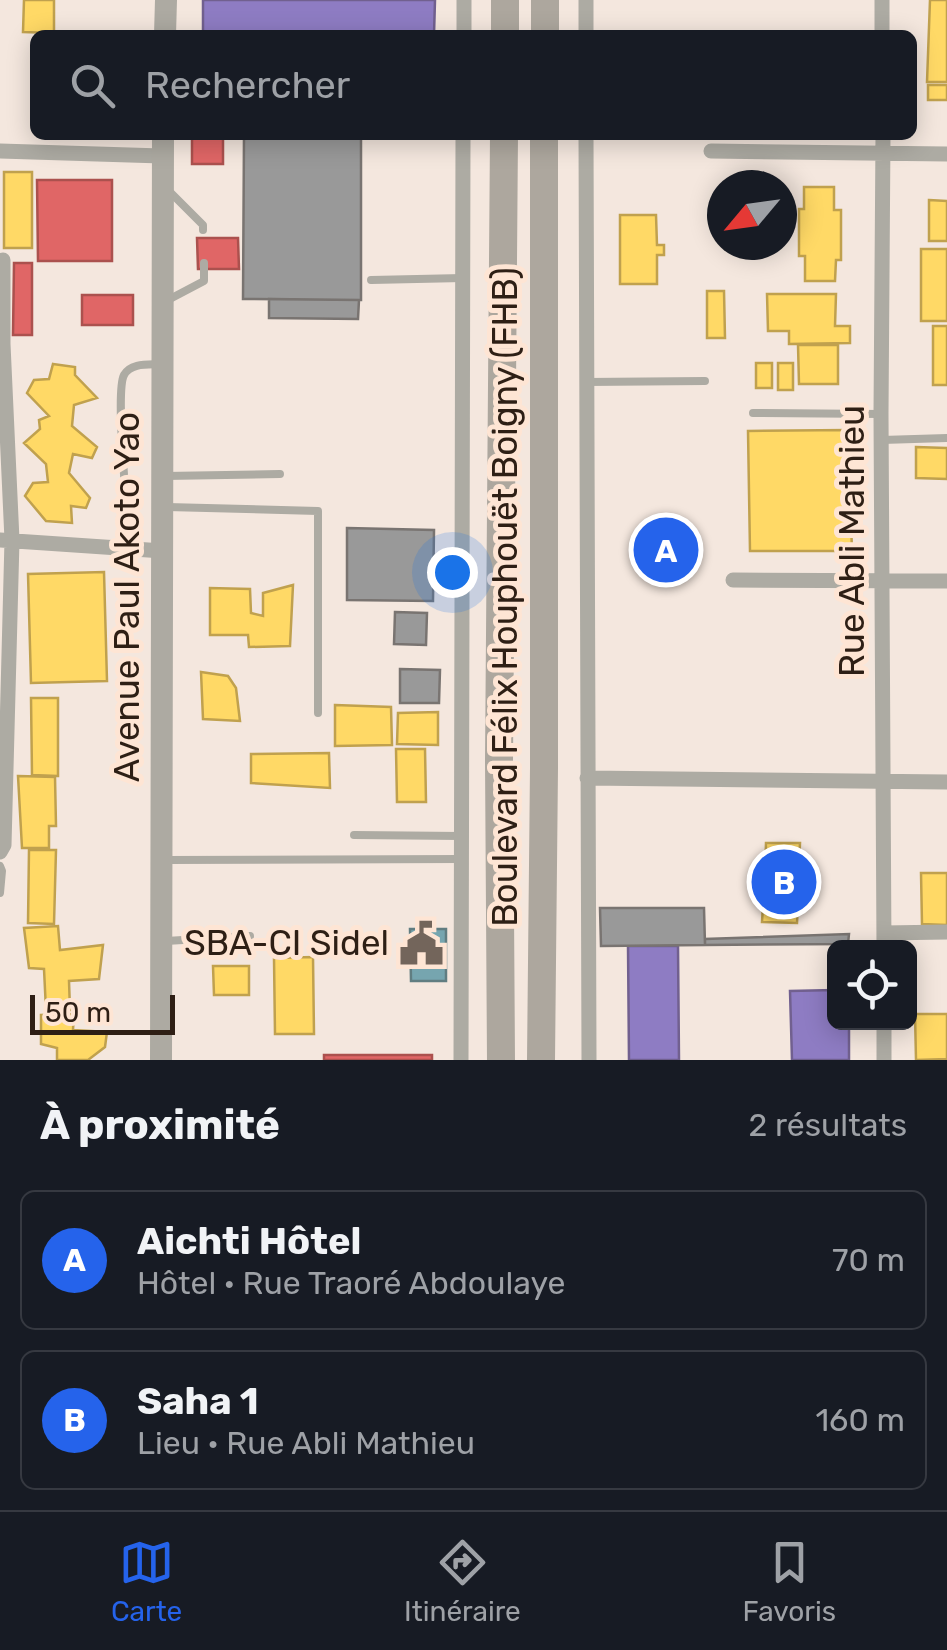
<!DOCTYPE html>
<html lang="fr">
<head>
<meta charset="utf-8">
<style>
  body { margin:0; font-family:Rubik,sans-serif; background:#20242c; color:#f1f3f6 }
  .controls { position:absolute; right:30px; bottom:30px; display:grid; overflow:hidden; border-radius:15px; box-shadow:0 5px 25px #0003 }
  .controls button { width:90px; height:90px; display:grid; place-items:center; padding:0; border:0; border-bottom:2px solid #363941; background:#171b24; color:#f1f3f6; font:50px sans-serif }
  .compass { position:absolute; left:707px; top:170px; width:90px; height:90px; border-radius:50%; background:#171b24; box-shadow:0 5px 25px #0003; rotate:241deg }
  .scale { position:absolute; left:30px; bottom:25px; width:145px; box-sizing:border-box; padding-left:10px; border:5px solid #2e1f15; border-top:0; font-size:28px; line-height:35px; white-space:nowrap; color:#2e1f15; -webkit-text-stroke:8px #fee5d4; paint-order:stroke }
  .you { position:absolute; left:452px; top:572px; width:35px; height:35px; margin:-25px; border:8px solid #fff; border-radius:50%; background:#1a73e8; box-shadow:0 0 0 15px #1a73e833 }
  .badge { display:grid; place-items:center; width:65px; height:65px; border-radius:50%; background:#2563eb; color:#fff; font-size:32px; font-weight:700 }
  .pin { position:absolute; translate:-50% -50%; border:5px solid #fff; box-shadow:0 2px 10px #0006 }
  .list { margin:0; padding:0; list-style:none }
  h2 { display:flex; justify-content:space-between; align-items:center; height:130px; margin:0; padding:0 40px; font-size:42px }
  h2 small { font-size:32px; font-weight:400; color:#9ea1a6 }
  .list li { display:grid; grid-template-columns:65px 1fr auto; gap:30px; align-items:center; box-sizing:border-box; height:140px; margin:0 20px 20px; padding:0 20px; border:2px solid #363941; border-radius:15px }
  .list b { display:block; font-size:38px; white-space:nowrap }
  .list p { margin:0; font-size:32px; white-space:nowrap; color:#9ea1a6 }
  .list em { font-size:32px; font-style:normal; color:#9ea1a6 }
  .icon { flex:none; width:55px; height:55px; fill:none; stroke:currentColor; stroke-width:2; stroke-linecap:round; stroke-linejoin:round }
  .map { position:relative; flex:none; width:947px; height:1060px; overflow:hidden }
  .search { position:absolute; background:#171b24; box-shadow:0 5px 25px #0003; left:30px; right:30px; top:30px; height:110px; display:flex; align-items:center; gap:25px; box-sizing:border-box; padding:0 35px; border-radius:15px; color:#9ea1a6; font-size:38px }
  .sheet { height:450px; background:#171b24 }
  nav { display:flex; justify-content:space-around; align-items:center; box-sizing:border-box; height:140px; border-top:2px solid #363941; background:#171b24; font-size:28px; color:#9ea1a6 }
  nav a { display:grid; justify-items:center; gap:5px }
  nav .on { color:#2563eb }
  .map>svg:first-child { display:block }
</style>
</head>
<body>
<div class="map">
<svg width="947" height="1060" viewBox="0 0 947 1060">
  <rect width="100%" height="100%" fill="#f4e7de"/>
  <path fill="#ffd966" stroke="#c0a14e" stroke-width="2.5" d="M 24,0 L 54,0 L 54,33 L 23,32 Z
    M 930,0 L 947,0 L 947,82 L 927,82 Z
    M 928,85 L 947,85 L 947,100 L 928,100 Z
    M 4,172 L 32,172 L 32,248 L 4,248 Z
    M 804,187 L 834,187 L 834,210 L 841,210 L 841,260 L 836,260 L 835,281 L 805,281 L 805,256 L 799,256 L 799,209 L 804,209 Z
    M 929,200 L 947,201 L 947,241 L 929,241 Z
    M 620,215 L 656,215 L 657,245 L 664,245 L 664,255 L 657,255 L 657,284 L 620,284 Z
    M 921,249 L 947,249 L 947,321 L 921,321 Z
    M 707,291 L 724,291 L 725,338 L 707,338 Z
    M 767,294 L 836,294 L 835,326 L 850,326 L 850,343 L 789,344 L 789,331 L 768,331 Z
    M 933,326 L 947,326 L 947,385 L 933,385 Z
    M 798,345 L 838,345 L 838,384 L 799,384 Z
    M 756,363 L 772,363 L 772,388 L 756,388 Z
    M 778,363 L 793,363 L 793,390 L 778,390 Z
    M 53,364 L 75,367 L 75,375 L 97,398 L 74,405 L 72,426 L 97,447 L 92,458 L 73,454 L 69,473 L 90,498 L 86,508 L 71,506 L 72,523 L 46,521 L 25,496 L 33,483 L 48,482 L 46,464 L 24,443 L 40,429 L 39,420 L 49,416 L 27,393 L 34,380 L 49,379 Z
    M 848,430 L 852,551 L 750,551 L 748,431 Z
    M 916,447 L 947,448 L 947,479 L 916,478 Z
    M 104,572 L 107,681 L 31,683 L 28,574 Z
    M 293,585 L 290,646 L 249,647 L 248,635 L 210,635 L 210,588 L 250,589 L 251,613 L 263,616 L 263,593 Z
    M 201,672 L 228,676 L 236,688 L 240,721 L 203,719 Z
    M 31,698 L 58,698 L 58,776 L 32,775 Z
    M 335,705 L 391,707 L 392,745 L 335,746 Z
    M 438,712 L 438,745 L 397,744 L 398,713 Z
    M 396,749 L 425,749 L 426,802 L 397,802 Z
    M 329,753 L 330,788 L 251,783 L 251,754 Z
    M 18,776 L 55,777 L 56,826 L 49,826 L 49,848 L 22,848 Z
    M 766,843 L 800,843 L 799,866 L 808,867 L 806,900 L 798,901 L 797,923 L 762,922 L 764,889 L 761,889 L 762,875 L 765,875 Z
    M 29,850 L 56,850 L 54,924 L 28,923 Z
    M 921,873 L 947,873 L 947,925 L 922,924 Z
    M 58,926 L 60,950 L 103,945 L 99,979 L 69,981 L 70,1010 L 46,1010 L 44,969 L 29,968 L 24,928 Z
    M 313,957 L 314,1034 L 275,1034 L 274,958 Z
    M 213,966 L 249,966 L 249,995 L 214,995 Z
    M 74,1014 L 73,1030 L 107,1032 L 105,1047 L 88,1060 L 57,1060 L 57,1048 L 41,1044 L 41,1015 Z
    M 915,1014 L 947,1014 L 947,1059 L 916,1060 Z"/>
  <path fill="#e06666" stroke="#ab514e" stroke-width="2.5" d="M 192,135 L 223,135 L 223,164 L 192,164 Z
    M 37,180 L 112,180 L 112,261 L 38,261 Z
    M 197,238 L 238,238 L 239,269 L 198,269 Z
    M 14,263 L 32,263 L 32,335 L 13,335 Z
    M 82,295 L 133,295 L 133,325 L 82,325 Z
    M 324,1055 L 432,1055 L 432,1060 L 324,1060 Z"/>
  <path fill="#8e7cc3" stroke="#71608f" stroke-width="2.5" d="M 203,0 L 435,0 L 434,35 L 203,35 Z
    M 628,946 L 678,946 L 679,1060 L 629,1060 Z
    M 834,990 L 834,1022 L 849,1022 L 849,1060 L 792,1060 L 790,991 Z"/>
  <path fill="#76a5af" stroke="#607d81" stroke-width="2.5" d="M 410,929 L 446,929 L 446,981 L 411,981 Z"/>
  <path fill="#999" stroke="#797471" stroke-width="2.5" d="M 244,135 L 361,135 L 361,300 L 243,299 Z
    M 269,299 L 359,300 L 358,319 L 269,318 Z
    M 347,528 L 434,530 L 433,601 L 347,600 Z
    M 395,612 L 427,613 L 426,645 L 394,644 Z
    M 400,669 L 440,670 L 439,703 L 400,703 Z
    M 600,908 L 704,908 L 705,945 L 601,946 Z
    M 849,934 L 848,944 L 705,945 L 705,939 Z"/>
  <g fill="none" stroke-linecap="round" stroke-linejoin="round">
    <path stroke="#adaba3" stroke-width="8" d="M 167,189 L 203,225 L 203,230
      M 371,280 L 463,278
      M 166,301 L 204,281 L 204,263
      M 586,382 L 705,381
      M 753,413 L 881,414
      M 882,440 L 947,438
      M 165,476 L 280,474
      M 126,504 C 125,482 116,390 124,375 C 131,362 150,365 162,364
      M 167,507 L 318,511 L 318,713
      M 354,835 L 461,836
      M 165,860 L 461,859
      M 0,866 L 2,871 L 0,893
      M 166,941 L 250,936"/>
    <path stroke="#adaba3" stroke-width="15" d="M 882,0 L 882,35
      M 464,35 L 464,0
      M 586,35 L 586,0
      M 586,135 L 589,1060
      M 883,135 L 881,414 L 884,948
      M 0,151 L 162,156
      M 711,151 L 947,154
      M 0,540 L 163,551
      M 733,580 L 947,581
      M 587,778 L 947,782
      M 0,852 L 4,845 L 12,540 L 3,344 L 3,260
      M 884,933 L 947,932
      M 884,1022 L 884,1060
      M 461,1060 L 463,135"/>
    <path stroke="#adaaa2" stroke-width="22" d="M 165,35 L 166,0
      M 161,1060 L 163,135"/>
    <path stroke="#ada79e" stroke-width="28" d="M 505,35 L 505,0
      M 545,35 L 545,0
      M 501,1060 L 499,761 L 504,135
      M 541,1060 L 544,768 L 544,135"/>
  </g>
  <defs>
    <symbol id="civic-bare" viewBox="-9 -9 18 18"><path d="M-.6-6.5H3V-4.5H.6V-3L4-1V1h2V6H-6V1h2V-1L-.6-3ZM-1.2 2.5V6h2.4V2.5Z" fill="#73655b" stroke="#fee5d4" stroke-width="2.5" paint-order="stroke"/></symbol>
  </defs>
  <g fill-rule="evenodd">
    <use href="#civic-bare" x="390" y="912" width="63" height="63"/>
  </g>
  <g text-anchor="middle" stroke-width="10" stroke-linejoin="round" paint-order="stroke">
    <g font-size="35" fill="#2e1f15" stroke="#fee5d4">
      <text transform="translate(852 541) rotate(-90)" y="12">Rue Abli Mathieu</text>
      <text transform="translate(127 597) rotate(-90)" y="12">Avenue Paul Akoto Yao</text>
      <text transform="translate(505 597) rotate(-90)" y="12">Boulevard Félix Houphouët Boigny (FHB)</text>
    </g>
    <g font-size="35" fill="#2e1f15" stroke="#fee5d4" text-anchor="end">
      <text x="389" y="955">SBA-CI Sidel</text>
    </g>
  </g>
</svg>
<div class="controls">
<button><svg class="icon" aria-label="locate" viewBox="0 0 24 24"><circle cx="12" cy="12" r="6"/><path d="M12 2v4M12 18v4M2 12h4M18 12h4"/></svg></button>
</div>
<svg class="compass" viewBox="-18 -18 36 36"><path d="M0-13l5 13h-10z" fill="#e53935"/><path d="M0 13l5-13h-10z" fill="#9ea1a6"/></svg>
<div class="scale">50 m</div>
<div class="you"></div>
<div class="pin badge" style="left:666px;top:550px">A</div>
<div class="pin badge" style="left:784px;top:882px">B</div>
<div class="search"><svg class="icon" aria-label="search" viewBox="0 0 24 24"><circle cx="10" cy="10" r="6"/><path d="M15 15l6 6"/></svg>Rechercher</div>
</div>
<section class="sheet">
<h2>À proximité<small>2 résultats</small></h2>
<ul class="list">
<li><span class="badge">A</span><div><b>Aichti Hôtel</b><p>Hôtel · Rue Traoré Abdoulaye</p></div><em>70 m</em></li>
<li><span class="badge">B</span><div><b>Saha 1</b><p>Lieu · Rue Abli Mathieu</p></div><em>160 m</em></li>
</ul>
</section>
<nav>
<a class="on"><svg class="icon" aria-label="map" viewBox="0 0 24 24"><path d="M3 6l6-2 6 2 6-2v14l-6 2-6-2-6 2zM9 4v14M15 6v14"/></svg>Carte</a>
<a><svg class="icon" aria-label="directions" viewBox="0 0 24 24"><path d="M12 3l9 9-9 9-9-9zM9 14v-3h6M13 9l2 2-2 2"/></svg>Itinéraire</a>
<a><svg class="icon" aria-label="saved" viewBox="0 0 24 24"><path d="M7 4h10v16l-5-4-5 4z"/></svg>Favoris</a>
</nav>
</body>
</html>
